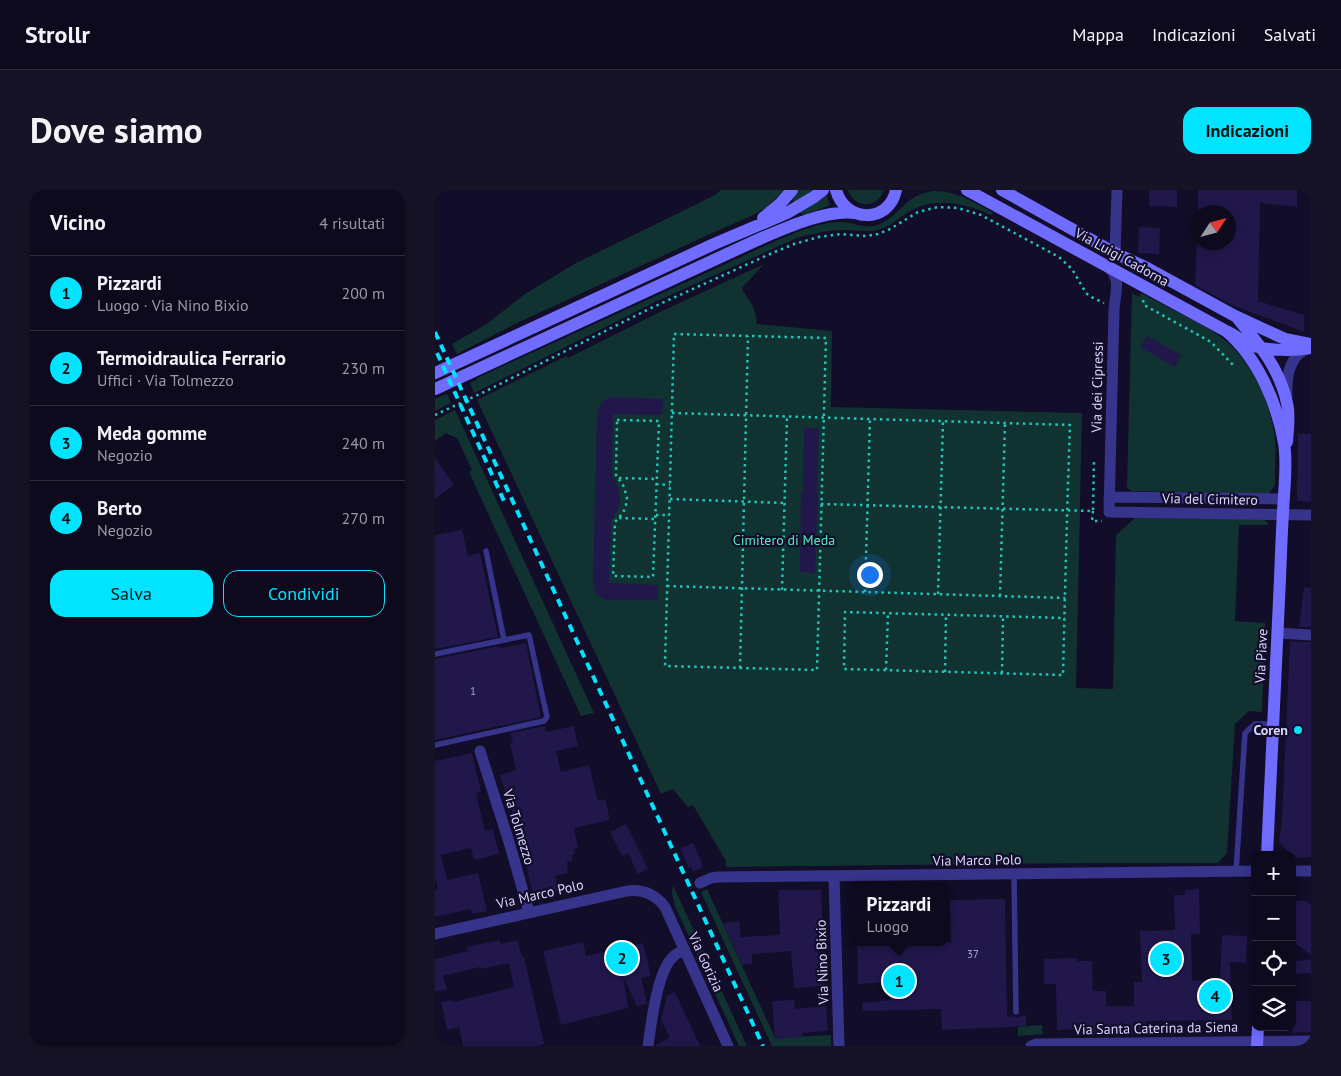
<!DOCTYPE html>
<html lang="it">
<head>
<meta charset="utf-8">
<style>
  body { margin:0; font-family:"PT Sans",sans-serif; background:#171327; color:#f1f3f6 }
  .controls { position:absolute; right:15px; bottom:15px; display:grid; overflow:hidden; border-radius:10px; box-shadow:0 2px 12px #0003 }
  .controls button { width:45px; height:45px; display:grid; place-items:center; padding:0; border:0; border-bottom:1px solid #2e2b3c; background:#0e0a1e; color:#f1f3f6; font:25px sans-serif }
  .compass { position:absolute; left:756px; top:15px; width:45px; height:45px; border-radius:50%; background:#0e0a1e; box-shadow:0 2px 12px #0003; rotate:54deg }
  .you { position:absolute; left:434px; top:384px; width:18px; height:18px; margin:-12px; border:4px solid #fff; border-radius:50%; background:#1a73e8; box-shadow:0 0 0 8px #1a73e833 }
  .badge { display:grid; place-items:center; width:32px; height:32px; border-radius:50%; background:#01e4ff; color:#111; font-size:16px; font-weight:700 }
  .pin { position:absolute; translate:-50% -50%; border:2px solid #fff; box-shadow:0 1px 5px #0006 }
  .popup { position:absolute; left:414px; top:691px; width:100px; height:65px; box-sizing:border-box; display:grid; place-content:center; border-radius:10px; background:#0e0a1e; filter:drop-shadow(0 1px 4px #0005); font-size:16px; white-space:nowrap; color:#9b9aa4 }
  .popup b { font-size:19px; color:#f1f3f6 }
  .popup::after { content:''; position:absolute; left:50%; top:100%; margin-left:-10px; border:10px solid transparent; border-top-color:#0e0a1e }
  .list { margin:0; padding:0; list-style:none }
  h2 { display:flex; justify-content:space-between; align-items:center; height:65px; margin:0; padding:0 20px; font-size:21px }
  h2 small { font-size:16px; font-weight:400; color:#9b9aa4 }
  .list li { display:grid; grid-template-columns:32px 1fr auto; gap:15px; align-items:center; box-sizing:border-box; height:75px; padding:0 20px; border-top:1px solid #2e2b3c }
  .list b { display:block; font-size:19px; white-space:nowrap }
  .list p { margin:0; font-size:16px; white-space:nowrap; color:#9b9aa4 }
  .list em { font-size:16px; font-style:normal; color:#9b9aa4 }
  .actions { display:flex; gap:10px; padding:15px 20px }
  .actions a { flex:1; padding:11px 0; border:1px solid #01e4ff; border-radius:15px; text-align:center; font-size:18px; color:#01e4ff }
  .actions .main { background:#01e4ff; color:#111 }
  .icon { flex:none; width:28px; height:28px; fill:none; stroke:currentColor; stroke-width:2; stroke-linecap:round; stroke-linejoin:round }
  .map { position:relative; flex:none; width:876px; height:856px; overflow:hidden; border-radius:15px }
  header { display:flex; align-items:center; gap:30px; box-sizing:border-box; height:70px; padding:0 25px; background:#0e0a1e; border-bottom:1px solid #2e2b3c }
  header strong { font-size:24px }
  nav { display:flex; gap:28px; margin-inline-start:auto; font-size:18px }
  .intro { display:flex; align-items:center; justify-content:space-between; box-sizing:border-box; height:120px; padding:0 30px }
  h1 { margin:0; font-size:35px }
  .button { padding:12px 22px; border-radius:15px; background:#01e4ff; color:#111; font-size:18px; font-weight:700 }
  main { display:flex; gap:30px; padding:0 30px }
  aside { flex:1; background:#0e0a1e; border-radius:15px; box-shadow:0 2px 12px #0003 }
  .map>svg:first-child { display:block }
</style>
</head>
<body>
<header>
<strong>Strollr</strong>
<nav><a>Mappa</a><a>Indicazioni</a><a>Salvati</a></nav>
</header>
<div class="intro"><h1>Dove siamo</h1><a class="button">Indicazioni</a></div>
<main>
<aside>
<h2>Vicino<small>4 risultati</small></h2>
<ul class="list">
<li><span class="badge">1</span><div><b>Pizzardi</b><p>Luogo · Via Nino Bixio</p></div><em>200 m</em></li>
<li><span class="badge">2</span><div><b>Termoidraulica Ferrario</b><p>Uffici · Via Tolmezzo</p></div><em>230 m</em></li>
<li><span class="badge">3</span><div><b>Meda gomme</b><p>Negozio</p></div><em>240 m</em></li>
<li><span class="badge">4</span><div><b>Berto</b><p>Negozio</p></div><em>270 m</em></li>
</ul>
<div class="actions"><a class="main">Salva</a><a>Condividi</a></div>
</aside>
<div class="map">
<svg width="876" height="856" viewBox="0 0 876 856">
  <rect width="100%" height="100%" fill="#120d28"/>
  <path fill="#103332" d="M 286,0 L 349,0 L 332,17 L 314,27 L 275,44 L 82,133 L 22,164 L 17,154 L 50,135 L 90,104 L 141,73 L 260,15 L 280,5 Z
    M 363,0 L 380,0 L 359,12 L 357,9 Z
    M 413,0 L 449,0 C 442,19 420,19 413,0 Z
    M 500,1 C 522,1 538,12 557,22 L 558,23 L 556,25 C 529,13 499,6 472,23 C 461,30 452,39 438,41 C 429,42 420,40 411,40 C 394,40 378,43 362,48 L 220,112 L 39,203 L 35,193 L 42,190 L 42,188 L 345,49 C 362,42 385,32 404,32 C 419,31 431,41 445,34 C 469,23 469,4 500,1 Z
    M 391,4 L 395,15 L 369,25 L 365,23 L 365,21 Z
    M 329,74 L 307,98 L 308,101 C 317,114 320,117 322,134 L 397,141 L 396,217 L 647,223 L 641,498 L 678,499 L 681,345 L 700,328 L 829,329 L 834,335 L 804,335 L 800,431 L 830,433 L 827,522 L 814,521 L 800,534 L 792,663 L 783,673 L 659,673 L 291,677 L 291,671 L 258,615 L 253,617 L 238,599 L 226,604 L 42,210 L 131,166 L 133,168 L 225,122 Z
    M 697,103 L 704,107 L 706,103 C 722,111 738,120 754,128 C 765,134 777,140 787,148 C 817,171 835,211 840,248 C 841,263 840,279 840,294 L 838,298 L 833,304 L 696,301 L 692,297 Z
    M 12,204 L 16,213 L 0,221 L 0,209 Z
    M 20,220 L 159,523 L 146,526 L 34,282 L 37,280 L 22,248 L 11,243 L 0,251 L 0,230 Z
    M 238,695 L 312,856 L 304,856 L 240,716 L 237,704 Z
    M 272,699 L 340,848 L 396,845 L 396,856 L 337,856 L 266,702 Z
    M 607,835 L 608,844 L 583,846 L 583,837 Z"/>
  <path fill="#22174b" d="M 714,0 L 742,0 L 742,17 L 714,16 Z
    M 763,0 L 862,0 L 862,17 L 825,13 L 823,111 L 869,125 L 869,142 L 797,115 L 760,95 L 762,52 L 794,52 L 794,22 L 763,22 Z
    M 704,37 L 725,38 L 724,64 L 703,63 Z
    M 712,146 L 746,165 L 740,177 L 705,157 Z
    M 179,207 L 228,209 L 227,225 L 178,224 L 177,287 L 183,296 L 185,309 L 182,321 L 176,330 L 174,393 L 223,395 L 223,410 L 173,410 L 166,408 L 161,403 L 159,398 L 158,392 L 162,223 L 164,217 L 167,212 L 172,209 Z
    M 369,238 L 384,238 L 382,302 L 383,302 L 383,325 L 382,325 L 380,383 L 365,382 L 366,302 L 368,301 Z
    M 863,244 L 876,244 L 876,312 L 862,311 Z
    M 0,268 L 19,295 L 0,309 Z
    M 27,340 L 33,366 L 45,363 L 63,447 L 0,459 L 0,345 Z
    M 869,397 L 876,398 L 876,437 L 864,437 Z
    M 855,451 L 876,452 L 876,667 L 858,668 L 857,665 L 856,665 L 844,652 L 847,629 Z
    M 91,453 L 106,527 L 0,550 L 0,469 L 65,456 L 65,458 Z
    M 110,536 L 111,542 L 139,536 L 143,556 L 121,561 L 126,582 L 154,575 L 163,611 L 170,609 L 175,630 L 139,638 L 143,658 L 139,659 L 140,664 L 137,664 L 137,671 L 132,672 L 133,683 L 120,686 L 124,703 L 99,709 L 87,658 L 89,658 L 65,585 L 81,580 L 75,554 L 78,553 L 75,543 Z
    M 37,563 L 46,602 L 41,603 L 50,641 L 58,639 L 64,664 L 39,670 L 36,658 L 6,665 L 12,690 L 43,683 L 52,721 L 37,724 L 36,719 L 0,727 L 0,699 L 3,699 L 0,687 L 0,571 Z
    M 191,634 L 213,679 L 203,684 L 193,663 L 187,666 L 175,642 Z
    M 258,653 L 267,672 L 266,672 L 268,677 L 258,682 L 256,677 L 254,678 L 245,659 Z
    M 764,699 L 765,744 L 756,744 L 757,791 L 785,791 L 787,745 L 812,746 L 811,773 L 795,772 L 797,830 L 711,831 L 711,844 L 655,845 L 655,839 L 622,840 L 621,794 L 609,794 L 609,769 L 642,768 L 642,771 L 657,771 L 658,801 L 671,801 L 671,816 L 699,816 L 699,792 L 707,792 L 705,741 L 740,740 L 739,705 L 750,705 L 750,700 Z
    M 343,700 L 386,700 L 389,759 L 383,760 L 386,796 L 359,798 L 356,761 L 317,764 L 317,774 L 307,775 L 288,733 L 304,731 L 306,747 L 345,745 Z
    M 570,709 L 572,826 L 582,827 L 591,825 L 591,836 L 507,840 L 506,819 L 428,821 L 427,813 L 455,810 L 454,792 L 423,794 L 422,752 L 516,752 L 515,710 Z
    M 857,711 L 872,711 L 876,715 L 876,765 L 857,751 Z
    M 65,750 L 66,754 L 82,750 L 87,767 L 89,767 L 109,854 L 100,856 L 28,856 L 24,837 L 12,840 L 6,812 L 17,810 L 18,812 L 79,797 L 74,773 L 46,779 L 45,777 L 8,786 L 12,799 L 0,802 L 0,769 L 33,761 L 32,757 Z
    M 148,752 L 151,766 L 208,753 L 216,786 L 206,788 L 212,814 L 202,816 L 188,786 L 193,818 L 126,835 L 108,761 Z
    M 876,770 L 876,783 L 857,784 L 857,771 Z
    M 240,802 L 265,856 L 221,856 L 221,855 L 235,848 L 226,829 L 232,806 Z
    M 359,810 L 360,819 L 391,816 L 393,841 L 367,843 L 368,847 L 340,849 L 337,811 Z
    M 861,811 L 876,811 L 876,842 L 857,843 L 857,816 L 861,816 Z"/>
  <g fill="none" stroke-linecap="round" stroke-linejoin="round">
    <path stroke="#23c4bb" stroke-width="2.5" stroke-dasharray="2.5 4" stroke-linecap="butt" d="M 708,110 L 709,115 L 776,152 L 800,177
      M 239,144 L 391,148 L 382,480 L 230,476 Z
      M 237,223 L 635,235 C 632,318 630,402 628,485 L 409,479 L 410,422 L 630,428
      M 0,225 L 47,203 L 216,118 L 335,64 L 359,54 L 384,47 L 406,44 L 431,46 L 443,44 L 455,39 L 483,22 L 503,17 L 523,18 L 546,25 L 624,67 L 637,79 L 651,103 L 656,107 L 669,113
      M 182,230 L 224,231 L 218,387 L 178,386 L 180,332 L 188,323 L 191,315 L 192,307 L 188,295 L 181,285 Z
      M 184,288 L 222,289
      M 221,294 L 235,295
      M 235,309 L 350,313
      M 386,314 L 658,321 L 659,272
      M 658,321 L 657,331 L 667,331
      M 221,325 L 234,325
      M 184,328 L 220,329
      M 232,396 L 630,408
      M 347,400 L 352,227
      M 430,402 L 435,229
      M 503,404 L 508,231
      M 565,406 L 570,233
      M 305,478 L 313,146
      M 451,480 L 453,423
      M 510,482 L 511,425
      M 567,483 L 568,427"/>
    <path stroke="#37348c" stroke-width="5.5" d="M 51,361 L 69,450
      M 0,464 L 94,445 L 112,527 L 109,531 L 0,555
      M 801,682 L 810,543 L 820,534 L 838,534
      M 579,684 L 581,822"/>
    <path stroke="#37348c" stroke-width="11" d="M 680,63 L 682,0
      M 673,77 C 687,89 680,103 679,120 L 674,322 L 876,325
      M 852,207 C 851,188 853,164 875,158
      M 674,307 L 849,309
      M 842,443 L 876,445
      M 45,561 L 74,652 L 94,722
      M 857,681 L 876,681
      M 399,686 L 404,856
      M 265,693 L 276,688 L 283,687 L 820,681
      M 0,744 L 192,701 C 208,699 220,704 230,717 L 293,856
      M 213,856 C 216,834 222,785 236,769 C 240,764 244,762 249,760
      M 596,856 L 601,854 L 876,851"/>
    <path stroke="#706cff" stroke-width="12" d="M 401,0 C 410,33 454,34 461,0
      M 532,0 L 791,141 C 801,145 807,152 816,155 C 832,161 859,161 876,158
      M 567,0 L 680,63 L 712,78 L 800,126 L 850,149 L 876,154
      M 328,28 L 345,14 L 357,0
      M 803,129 C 824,154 845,179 852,213 C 855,225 853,239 852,252
      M 791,141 C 823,168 842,213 849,253 C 852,271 850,289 849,306 C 847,334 846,362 845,389 C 840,481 836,573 832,665
      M 0,183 L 279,54 L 352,23 L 379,7 L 388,0
      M 0,199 L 320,51 C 348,39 391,19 420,23
      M 822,856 L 823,837"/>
    <path stroke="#01e4ff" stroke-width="4" stroke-dasharray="8 6" stroke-linecap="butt" d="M 0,142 L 328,856
      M 2,163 L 69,311"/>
  </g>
  <circle fill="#01e4ff" stroke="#120d28" stroke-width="2" cx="863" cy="540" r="5"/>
  <g text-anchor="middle" stroke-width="4.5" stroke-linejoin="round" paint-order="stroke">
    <g font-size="11" fill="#aca6d2">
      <text x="38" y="505">1</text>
      <text x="538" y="768">37</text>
    </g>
    <g font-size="14" fill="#dad5ff" stroke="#120d28">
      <text transform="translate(687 67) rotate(29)" y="5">Via Luigi Cadorna</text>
      <text transform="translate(662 197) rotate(-89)" y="5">Via dei Cipressi</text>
      <text transform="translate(775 309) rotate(1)" y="5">Via del Cimitero</text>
      <text transform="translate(826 466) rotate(-87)" y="5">Via Piave</text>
      <text transform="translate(84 637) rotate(73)" y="5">Via Tolmezzo</text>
      <text transform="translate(542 670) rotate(-1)" y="5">Via Marco Polo</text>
      <text transform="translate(105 704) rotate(-13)" y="5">Via Marco Polo</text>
      <text transform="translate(271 772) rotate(65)" y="5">Via Gorizia</text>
      <text transform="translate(387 772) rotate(-92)" y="5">Via Nino Bixio</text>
      <text transform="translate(721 838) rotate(-1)" y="5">Via Santa Caterina da Siena</text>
    </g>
    <g font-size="14" fill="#54ebc6" stroke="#120d28">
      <text x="349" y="355">Cimitero di Meda</text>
    </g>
    <g font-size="14" font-weight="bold" fill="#dad5ff" stroke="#120d28" text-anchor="end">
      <text x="853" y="545">Coren</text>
    </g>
  </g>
</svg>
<div class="controls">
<button>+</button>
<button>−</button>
<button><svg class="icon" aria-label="locate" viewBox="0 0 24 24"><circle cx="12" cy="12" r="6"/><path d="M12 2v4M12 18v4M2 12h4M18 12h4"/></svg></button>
<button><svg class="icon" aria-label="layers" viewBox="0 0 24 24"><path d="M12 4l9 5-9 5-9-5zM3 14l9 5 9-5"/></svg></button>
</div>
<svg class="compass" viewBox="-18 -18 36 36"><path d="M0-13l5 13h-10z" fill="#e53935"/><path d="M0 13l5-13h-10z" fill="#9b9aa4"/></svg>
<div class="you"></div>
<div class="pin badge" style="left:464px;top:791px">1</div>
<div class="popup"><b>Pizzardi</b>Luogo</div>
<div class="pin badge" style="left:187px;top:768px">2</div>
<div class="pin badge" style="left:731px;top:769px">3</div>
<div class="pin badge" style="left:780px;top:806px">4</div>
</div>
</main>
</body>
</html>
